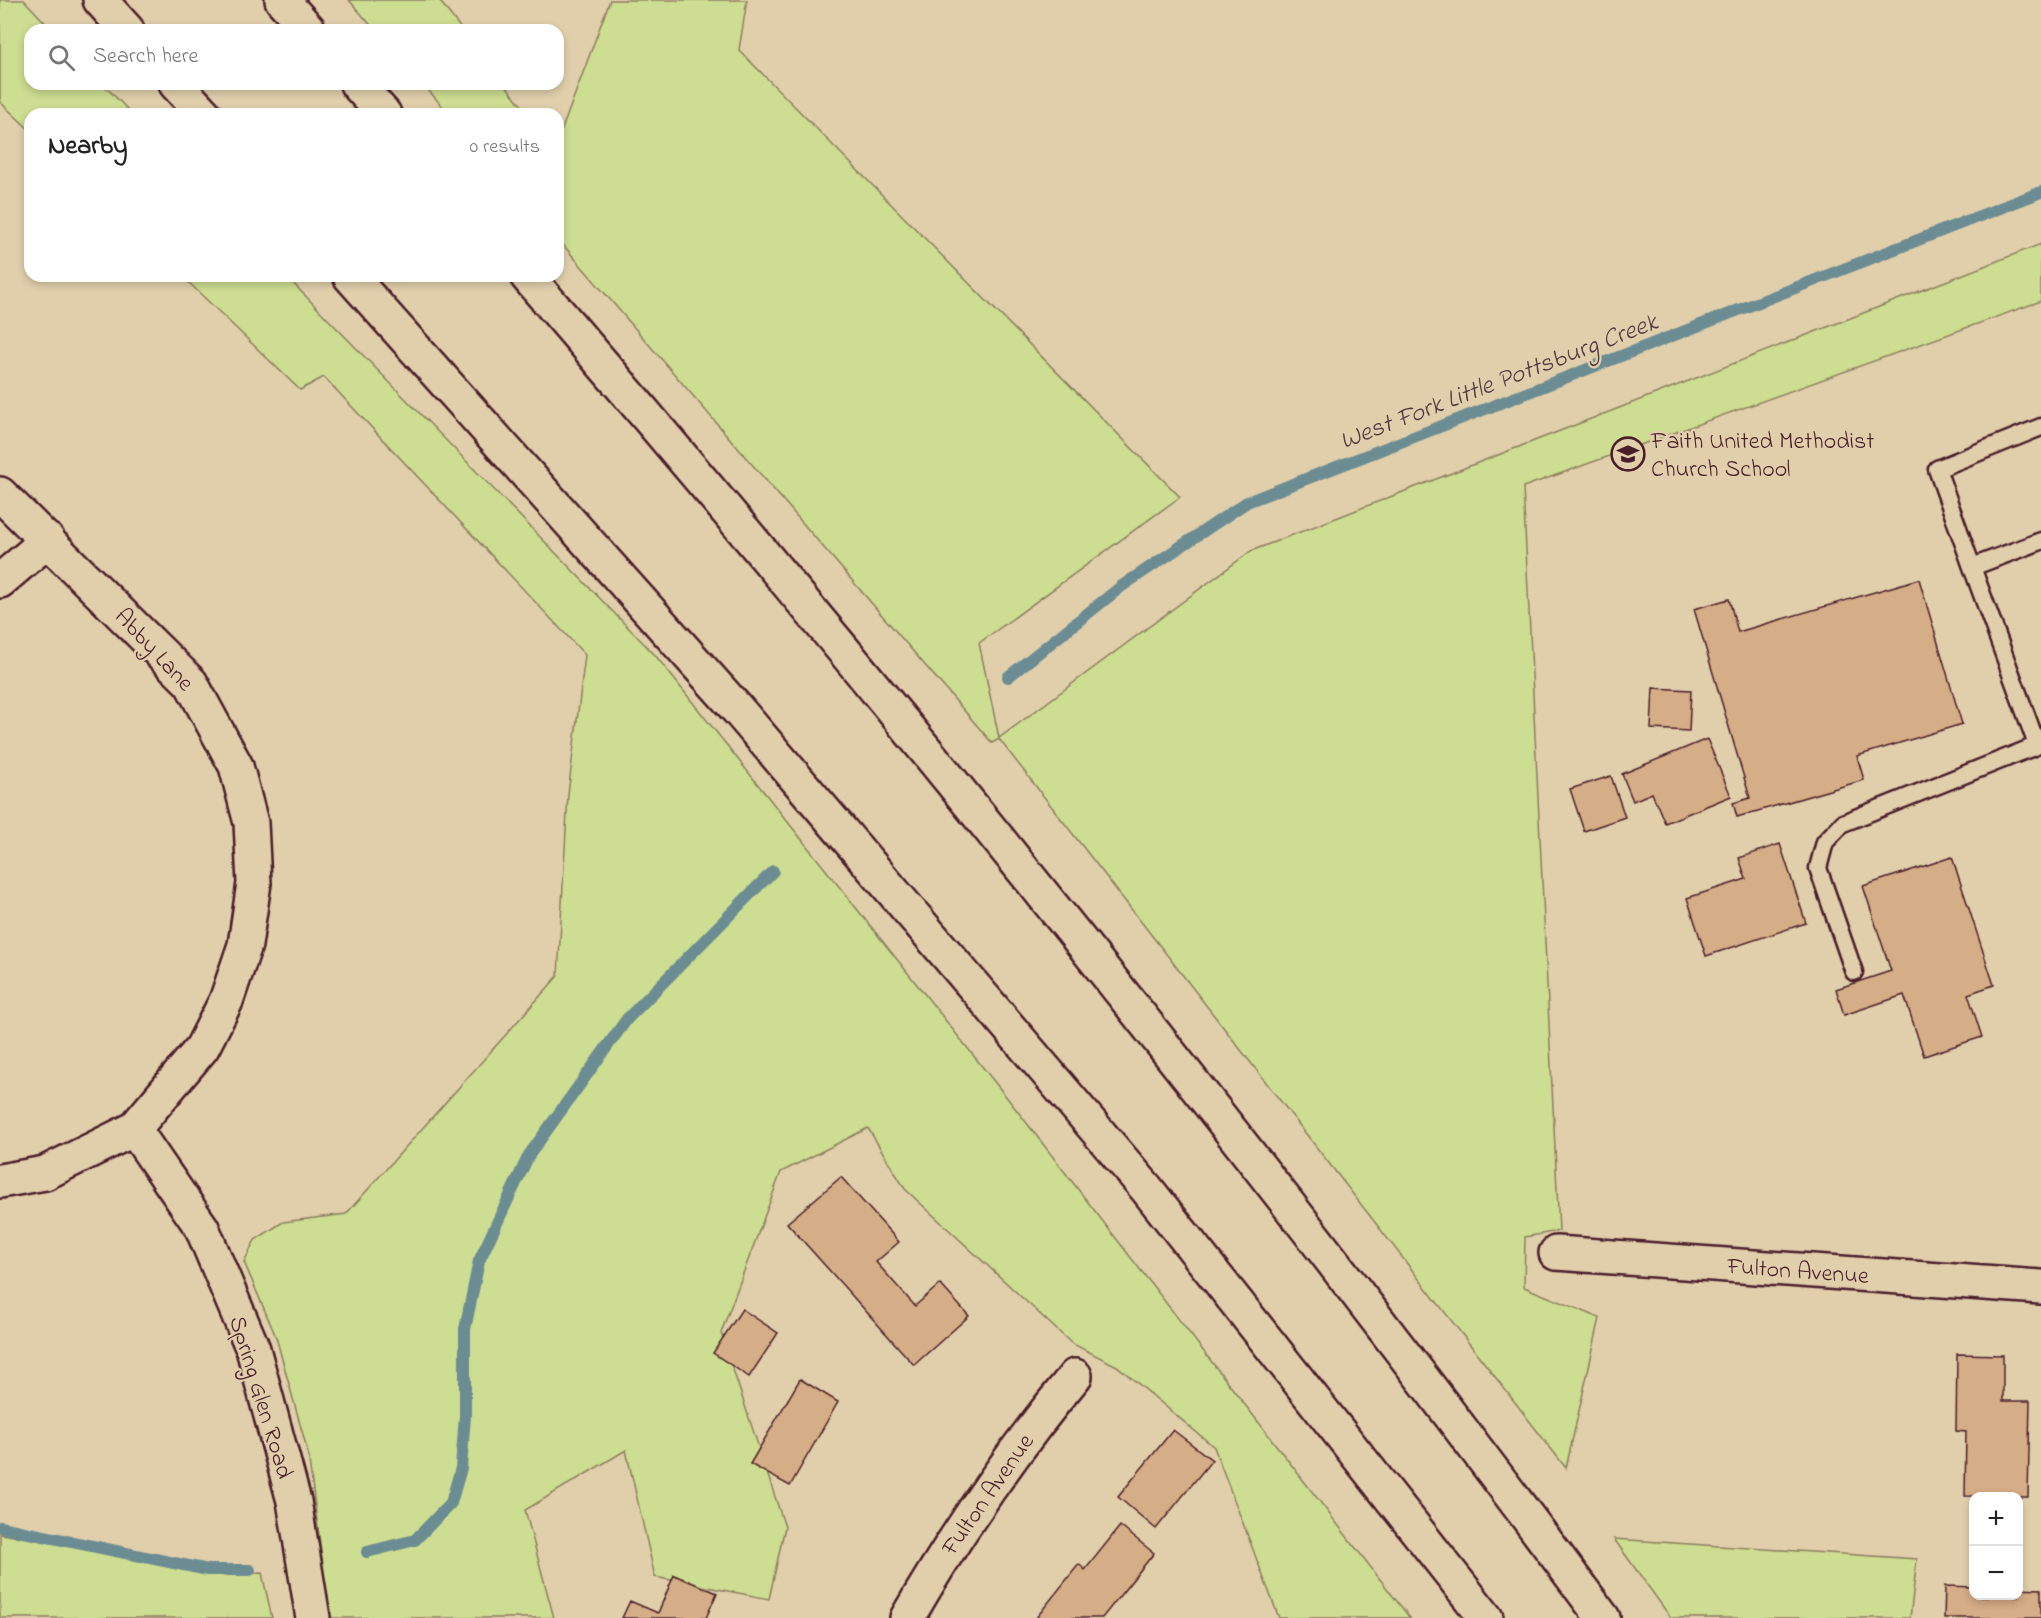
<!DOCTYPE html>
<html lang="en">
<head>
<meta charset="utf-8">
<style>
  body { margin:0; font-family:"Indie Flower",sans-serif; background:#f2f2f2; color:#222 }
  .controls { position:absolute; right:18px; bottom:18px; display:grid; overflow:hidden; border-radius:12px; box-shadow:0 3px 9px #0003 }
  .controls button { width:54px; height:54px; display:grid; place-items:center; padding:0; border:0; border-bottom:2px solid #e0e0e0; background:#fff; color:#222; font:30px sans-serif }
  .list { margin:0; padding:0; list-style:none }
  h2 { display:flex; justify-content:space-between; align-items:center; height:78px; margin:0; padding:0 24px; font-size:26px }
  h2 small { font-size:20px; font-weight:400; color:#767676 }
  .icon { flex:none; width:33px; height:33px; fill:none; stroke:currentColor; stroke-width:2; stroke-linecap:round; stroke-linejoin:round }
  .map { position:relative; flex:none; width:2041px; height:1618px; overflow:hidden }
  .search { position:absolute; background:#fff; box-shadow:0 3px 9px #0003; left:24px; top:24px; width:540px; height:66px; display:flex; align-items:center; gap:15px; box-sizing:border-box; padding:0 21px; border-radius:18px; color:#767676; font-size:22px }
  .panel { position:absolute; background:#fff; box-shadow:0 3px 9px #0003; left:24px; top:108px; width:540px; height:174px; border-radius:18px }
  .map>svg:first-child { display:block }
</style>
</head>
<body>
<div class="map">
<svg width="2041" height="1618" viewBox="0 0 2041 1618">
  <rect width="100%" height="100%" fill="#e1cfac"/>
  <filter id="ink" filterUnits="userSpaceOnUse"><feTurbulence type="fractalNoise" baseFrequency=".0167" numOctaves="2"/><feDisplacementMap in="SourceGraphic" scale="12" xChannelSelector="R" yChannelSelector="G"/><feConvolveMatrix kernelMatrix="1 2 1 2 8 2 1 2 1" color-interpolation-filters="sRGB"/></filter>
  <g filter="url(#ink)">
    <path fill="#cddd91" stroke="#8c7e5e" stroke-width="1.5" d="M 0,0 L 24,0 L 52,30 L 30,30 L 30,84 L 103,84 L 132,114 L 30,114 L 30,130 L 0,102 Z
      M 349,0 L 439,0 L 462,30 L 375,30 Z
      M 610,0 L 747,0 L 739,50 L 1180,497 L 979,643 L 999,738 L 1251,551 L 2041,244 L 2041,301 L 1523,487 L 1559,1231 L 1525,1237 L 1524,1287 L 1600,1318 L 1566,1468 L 999,739 L 992,743 L 558,239 L 558,140 Z
      M 423,84 L 505,84 L 528,114 L 449,114 Z
      M 182,276 L 286,276 L 655,655 L 1012,1104 L 1410,1618 L 1279,1618 L 1214,1447 L 1117,1366 L 1071,1343 L 905,1189 L 868,1128 L 781,1172 L 721,1333 L 785,1527 L 769,1599 L 655,1577 L 626,1450 L 525,1510 L 554,1618 L 330,1618 L 308,1453 L 276,1337 L 244,1262 L 255,1240 L 283,1222 L 346,1214 L 558,976 L 568,794 L 585,655 L 324,377 L 300,390 Z
      M 0,1534 L 55,1542 L 213,1575 L 262,1573 L 272,1618 L 0,1618 Z
      M 1614,1539 L 1917,1559 L 1910,1618 L 1671,1618 Z"/>
    <g fill="none" stroke-linecap="round" stroke-linejoin="round">
      <path stroke="#6c8c93" stroke-width="12" d="M 1008,677 L 1122,586 L 1247,502 L 2041,192
        M 0,1527 L 208,1570 L 250,1570
        M 367,1552 L 415,1540 L 451,1503 L 461,1468 L 465,1416 L 465,1329 L 479,1261 L 529,1155 L 627,1019 L 773,871"/>
    </g>
    <path fill="#d5ad86" stroke="#4a1f2b" stroke-width="1.5" d="M 1919,579 L 1962,724 L 1857,756 L 1864,780 L 1737,817 L 1733,803 L 1750,798 L 1694,609 L 1729,599 L 1738,632 Z
      M 1653,688 L 1691,690 L 1689,731 L 1651,729 Z
      M 1707,739 L 1731,796 L 1665,823 L 1652,793 L 1633,801 L 1622,774 Z
      M 1611,776 L 1625,817 L 1584,831 L 1570,789 Z
      M 1780,844 L 1806,923 L 1706,956 L 1687,898 L 1746,879 L 1739,858 Z
      M 1952,857 L 1994,985 L 1968,994 L 1982,1037 L 1924,1056 L 1904,995 L 1844,1015 L 1836,989 L 1891,971 L 1863,886 Z
      M 841,1177 L 899,1242 L 876,1262 L 915,1306 L 940,1284 L 969,1316 L 914,1365 L 787,1223 Z
      M 742,1309 L 778,1333 L 749,1377 L 713,1353 Z
      M 1957,1354 L 2003,1355 L 2003,1401 L 2030,1401 L 2028,1497 L 1965,1496 L 1966,1432 L 1956,1431 Z
      M 800,1379 L 838,1402 L 790,1486 L 750,1464 Z
      M 1173,1430 L 1212,1460 L 1156,1529 L 1118,1497 Z
      M 1120,1526 L 1154,1553 L 1102,1618 L 1036,1618 L 1079,1564 L 1085,1570 Z
      M 674,1575 L 717,1593 L 706,1618 L 622,1618 L 630,1601 L 658,1613 Z
      M 1945,1586 L 1974,1587 L 1974,1596 L 2018,1596 L 2018,1588 L 2041,1589 L 2041,1618 L 1944,1618 Z"/>
    <g fill="none" stroke-linecap="round" stroke-linejoin="round">
      <defs>
        <path id="lane" d="M 1972,567 L 1937,469 L 2041,427
          M 2037,745 L 1972,567 L 2041,541
          M 1854,972 L 1818,868 L 1825,842 L 1843,823 L 2041,744"/>
        <path id="street" d="M 0,494 L 191,683 L 236,766 L 251,823 L 254,883 L 245,945 L 226,1001 L 202,1048 L 134,1129 L 45,1173 L 0,1181
          M 0,581 L 48,540
          M 134,1129 L 202,1228 L 253,1349 L 294,1501 L 313,1618
          M 1556,1253 L 2041,1287
          M 907,1618 C 956,1534 1012,1451 1075,1376"/>
        <path id="highway" d="M 100,0 L 127,30
          M 282,0 L 309,30
          M 176,84 L 204,114
          M 357,84 L 384,114
          M 350,276 L 738,710 L 1146,1188 L 1486,1618
          M 527,276 C 902,710 1261,1158 1603,1618"/>
      </defs>
      <use href="#lane" stroke="#4a1f2b" stroke-width="21"/>
      <use href="#street" stroke="#4a1f2b" stroke-width="38"/>
      <use href="#highway" stroke="#4a1f2b" stroke-width="38"/>
      <use href="#lane" stroke="#e1cfac" stroke-width="16"/>
      <use href="#street" stroke="#e1cfac" stroke-width="33"/>
      <use href="#highway" stroke="#e1cfac" stroke-width="33"/>
    </g>
  </g>
  <defs>
    <symbol id="school-ring" viewBox="-11 -11 22 22"><circle r="9.5" fill="#e1cfac" stroke="#4a1f2b" stroke-width="1.5"/><path d="M0-5L7-2L0 1L-7-2ZM-4 1L0 2.5L4 1V4Q0 6-4 4Z" fill="#4a1f2b"/></symbol>
  </defs>
  <g fill-rule="evenodd">
    <use href="#school-ring" x="1609" y="435" width="38" height="38"/>
  </g>
  <g text-anchor="middle" stroke-width="4.5" stroke-linejoin="round" paint-order="stroke">
    <g font-size="24" fill="#4a1f2b" stroke="#e1cfac" text-anchor="start">
      <text x="1651" y="448">Faith United Methodist<tspan x="1651" dy="28">Church School</tspan></text>
    </g>
    <g font-size="24" fill="#4a1f2b" stroke="#e1cfac">
      <text transform="translate(155 649) rotate(47)" y="8">Abby Lane</text>
      <text transform="translate(1798 1270) rotate(4)" y="8">Fulton Avenue</text>
      <text transform="translate(262 1397) rotate(73)" y="8">Spring Glen Road</text>
      <text transform="translate(987 1494) rotate(-55)" y="8">Fulton Avenue</text>
    </g>
    <g font-size="26" font-style="italic" fill="#523a45" stroke="#e1cfac">
      <text transform="translate(1498 380) rotate(-21)" y="9">West Fork Little Pottsburg Creek</text>
    </g>
  </g>
</svg>
<div class="controls">
<button>+</button>
<button>−</button>
</div>
<div class="search"><svg class="icon" aria-label="search" viewBox="0 0 24 24"><circle cx="10" cy="10" r="6"/><path d="M15 15l6 6"/></svg>Search here</div>
<section class="panel">
<h2>Nearby<small>0 results</small></h2>
<ul class="list">
</ul>
</section>
</div>
</body>
</html>
